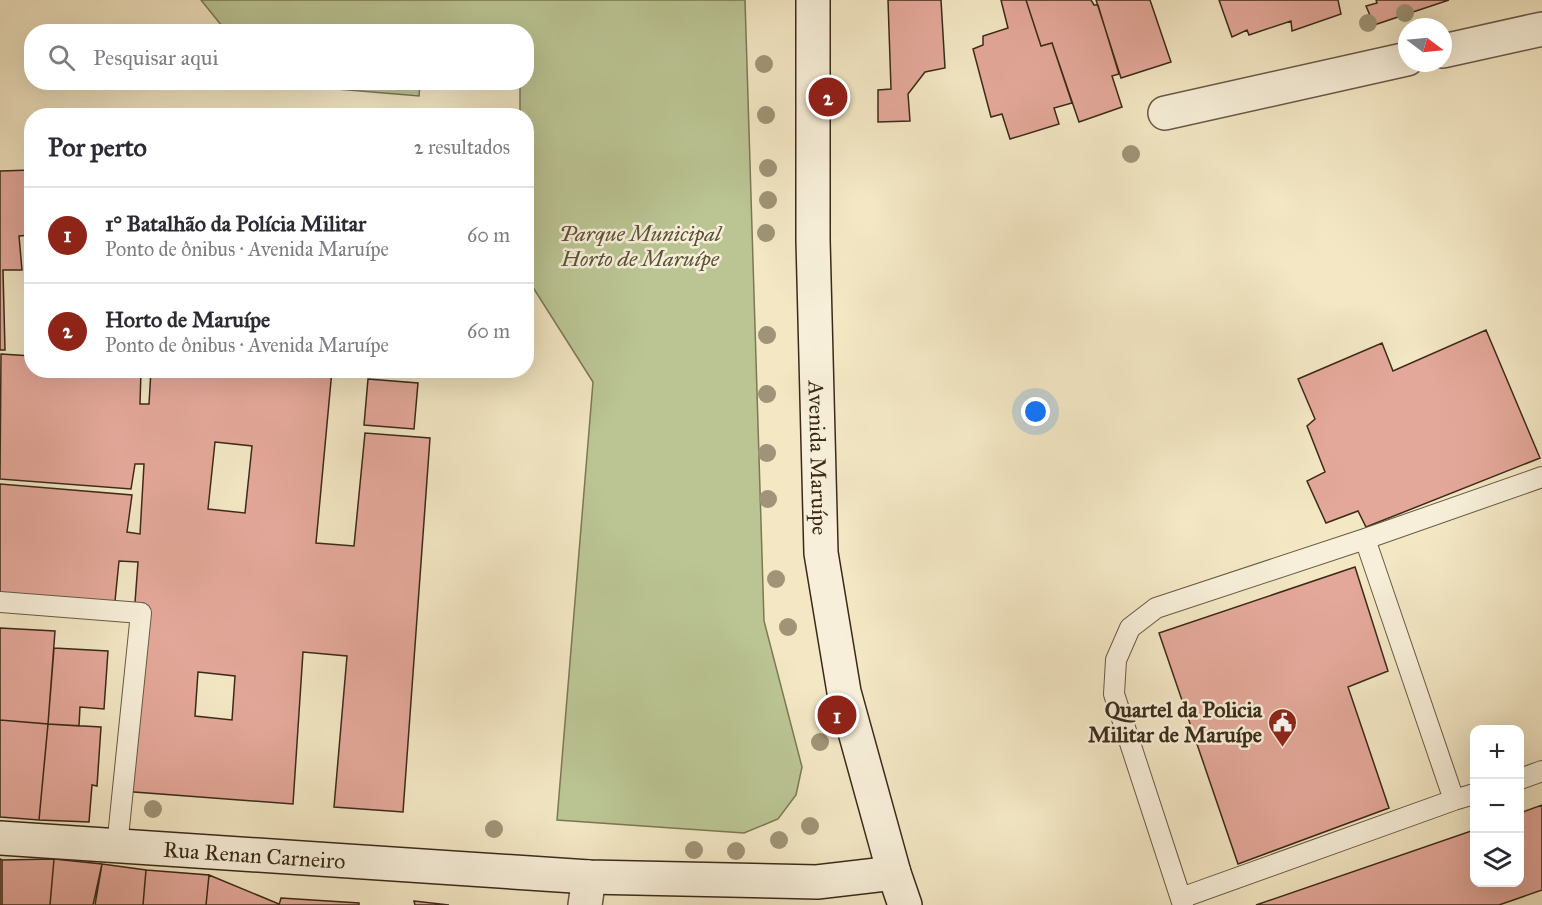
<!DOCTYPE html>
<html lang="pt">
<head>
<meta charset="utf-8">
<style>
  body { margin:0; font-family:"IM FELL Great Primer",serif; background:#f7f7f7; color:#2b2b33 }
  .controls { position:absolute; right:18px; bottom:18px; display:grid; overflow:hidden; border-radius:12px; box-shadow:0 6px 24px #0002 }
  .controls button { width:54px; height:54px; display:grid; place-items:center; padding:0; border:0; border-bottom:2px solid #e1e1e2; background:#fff; color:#2b2b33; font:30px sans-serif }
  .compass { position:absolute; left:1398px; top:18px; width:54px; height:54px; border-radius:50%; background:#fff; box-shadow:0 6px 24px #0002; rotate:106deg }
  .you { position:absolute; left:1036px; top:412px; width:21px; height:21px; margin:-15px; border:4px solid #fff; border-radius:50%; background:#1a73e8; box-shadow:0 0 0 9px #1a73e833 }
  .badge { display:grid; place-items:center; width:39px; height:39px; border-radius:50%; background:#8f2418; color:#fff; font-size:20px; font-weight:700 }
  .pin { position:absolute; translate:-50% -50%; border:3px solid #fff; box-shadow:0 2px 6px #0006 }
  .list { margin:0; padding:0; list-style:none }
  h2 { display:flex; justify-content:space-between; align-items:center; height:78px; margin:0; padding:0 24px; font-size:26px }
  h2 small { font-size:20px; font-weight:400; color:#7c7c81 }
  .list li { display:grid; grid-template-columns:39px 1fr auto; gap:18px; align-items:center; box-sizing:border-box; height:96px; padding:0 24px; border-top:2px solid #e1e1e2 }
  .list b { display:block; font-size:22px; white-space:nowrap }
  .list p { margin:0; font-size:20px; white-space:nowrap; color:#7c7c81 }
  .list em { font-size:20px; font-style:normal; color:#7c7c81 }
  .icon { flex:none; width:33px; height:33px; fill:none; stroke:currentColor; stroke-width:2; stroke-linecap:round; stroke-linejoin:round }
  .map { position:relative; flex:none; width:1542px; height:905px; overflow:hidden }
  .search { position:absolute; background:#fff; box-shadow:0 6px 24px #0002; left:24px; top:24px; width:510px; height:66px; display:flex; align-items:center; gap:15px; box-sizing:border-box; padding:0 21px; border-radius:24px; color:#7c7c81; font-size:22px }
  .panel { position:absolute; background:#fff; box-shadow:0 6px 24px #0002; left:24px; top:108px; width:510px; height:270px; border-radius:24px }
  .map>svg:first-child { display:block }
</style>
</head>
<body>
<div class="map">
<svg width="1542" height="905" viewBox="0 0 1542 905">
  <rect width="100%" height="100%" fill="#f3e7c4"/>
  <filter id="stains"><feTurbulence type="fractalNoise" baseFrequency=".00333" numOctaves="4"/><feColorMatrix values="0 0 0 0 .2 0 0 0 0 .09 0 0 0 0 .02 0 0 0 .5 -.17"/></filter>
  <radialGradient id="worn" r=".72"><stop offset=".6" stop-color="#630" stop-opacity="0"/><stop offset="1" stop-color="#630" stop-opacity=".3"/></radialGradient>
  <path fill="#bbc594" stroke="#7b7856" stroke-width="1.5" d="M 201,0 L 745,0 L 764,621 L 802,767 L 796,795 L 778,819 L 744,833 L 557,820 L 593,382 L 527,278 L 526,116 L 520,115 L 520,83 L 526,82 L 526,32 L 226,31 Z
    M 265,83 L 420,82 L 420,83 L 419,96 Z"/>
  <path fill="#e4a89a" stroke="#3b2a19" stroke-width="1.5" fill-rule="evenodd" d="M 888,0 L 941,0 L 945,68 L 925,72 L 908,94 L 910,121 L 878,122 L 878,90 L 891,89 Z
    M 1001,0 L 1026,0 L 1041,46 L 1052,43 L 1072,103 L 1054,108 L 1059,124 L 1010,139 L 1002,114 L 991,117 L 973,49 L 983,45 L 983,36 L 1008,28 Z
    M 1026,0 L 1091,0 L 1094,5 L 1098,5 L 1119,74 L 1112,76 L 1122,107 L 1079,122 L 1052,43 L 1041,46 Z
    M 1096,0 L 1150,0 L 1171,62 L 1121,78 Z
    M 1219,0 L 1338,0 L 1341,14 L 1292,31 L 1291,21 L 1249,35 L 1247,30 L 1232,37 Z
    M 1376,0 L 1449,0 L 1374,25 L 1366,6 L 1377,3 Z
    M 32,170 L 32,235 L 19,236 L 22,270 L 3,270 L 5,350 L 0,350 L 0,171 Z
    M 1486,330 L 1540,458 L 1366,527 L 1358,511 L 1326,523 L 1307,481 L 1325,472 L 1307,426 L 1315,419 L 1298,379 L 1382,343 L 1393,371 Z
    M 1,354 L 32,356 L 32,370 L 141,370 L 140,404 L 149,404 L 151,370 L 228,370 L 261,373 L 261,370 L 332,370 L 316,543 L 354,546 L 365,433 L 430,438 L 403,812 L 334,807 L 347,656 L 303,652 L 293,804 L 121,791 L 138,562 L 119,561 L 114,611 L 0,609 L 0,484 L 132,495 L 127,532 L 140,534 L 144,464 L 135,464 L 131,489 L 0,479 ZM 215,442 L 252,446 L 245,513 L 208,509 ZM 198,672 L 235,676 L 232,720 L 195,716 Z
    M 368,379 L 418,383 L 414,429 L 364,425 Z
    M 1355,567 L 1388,671 L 1348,687 L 1389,808 L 1238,864 L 1159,633 Z
    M 0,628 L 55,631 L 48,724 L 0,720 Z
    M 54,648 L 108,651 L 104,709 L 80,707 L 79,726 L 48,724 Z
    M 0,720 L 48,724 L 39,820 L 0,817 Z
    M 48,724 L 101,727 L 97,786 L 92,785 L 89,822 L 39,820 Z
    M 1542,805 L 1542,890 L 1499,905 L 1256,905 L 1474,830 L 1474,882 L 1520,882 L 1520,813 Z
    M 0,859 L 2,860 L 2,905 L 0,905 Z
    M 54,859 L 102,864 L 93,905 L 50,905 Z
    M 54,859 L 50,905 L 2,905 L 2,860 Z
    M 102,864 L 146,870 L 143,905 L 95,905 Z
    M 146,870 L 209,875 L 206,905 L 143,905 Z
    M 209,875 L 279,904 L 279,905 L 206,905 Z
    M 281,898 L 359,903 L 359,905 L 279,905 Z
    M 414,901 L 449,905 L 415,905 Z"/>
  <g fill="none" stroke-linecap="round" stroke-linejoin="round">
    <defs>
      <path id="lane" d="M 1365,539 L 1454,800 L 1474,794
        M 0,602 L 141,613 L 117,847
        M 1520,779 L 1542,771
        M 1181,898 L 1454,800
        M 1183,905 L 1114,694 L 1116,660 L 1130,628 L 1156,608 L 1365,539 L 1542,477"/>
      <path id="street" d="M 1443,51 L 1542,29
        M 1165,113 L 1407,59
        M 585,905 L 589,877"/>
      <g id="secondary">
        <path id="s1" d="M 813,0 L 813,240 L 821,553 L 844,692 L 894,873 L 905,905"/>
        <path id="s2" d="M 0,838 L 589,877 L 817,882 L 894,873"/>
      </g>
    </defs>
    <use href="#lane" stroke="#695944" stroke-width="22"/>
    <use href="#street" stroke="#695944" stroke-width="36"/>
    <use href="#secondary" stroke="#3b2a19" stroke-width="36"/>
    <use href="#lane" stroke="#f7efd9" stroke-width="20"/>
    <use href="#street" stroke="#f7efd9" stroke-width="33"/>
    <use href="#secondary" stroke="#f7efd9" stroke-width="33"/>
  </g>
  <g fill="#9f9477">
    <circle cx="1405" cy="13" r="9"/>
    <circle cx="1368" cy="23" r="9"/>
    <circle cx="764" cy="64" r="9"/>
    <circle cx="766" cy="115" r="9"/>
    <circle cx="1131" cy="154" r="9"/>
    <circle cx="768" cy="168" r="9"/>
    <circle cx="768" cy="200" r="9"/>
    <circle cx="766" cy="233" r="9"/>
    <circle cx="767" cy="335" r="9"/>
    <circle cx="767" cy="394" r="9"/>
    <circle cx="767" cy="453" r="9"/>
    <circle cx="768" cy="499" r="9"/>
    <circle cx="776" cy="579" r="9"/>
    <circle cx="788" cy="627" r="9"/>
    <circle cx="820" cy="742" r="9"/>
    <circle cx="153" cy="809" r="9"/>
    <circle cx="810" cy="826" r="9"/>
    <circle cx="494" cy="829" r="9"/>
    <circle cx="779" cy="840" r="9"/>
    <circle cx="694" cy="850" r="9"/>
    <circle cx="736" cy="851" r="9"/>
  </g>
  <defs>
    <symbol id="civic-pin" viewBox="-11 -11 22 30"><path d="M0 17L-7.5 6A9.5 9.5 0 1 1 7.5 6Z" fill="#8f2418" stroke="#f7efd9"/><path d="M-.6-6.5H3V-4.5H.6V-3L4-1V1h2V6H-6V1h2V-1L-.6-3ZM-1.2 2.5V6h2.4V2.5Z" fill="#fff"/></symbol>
  </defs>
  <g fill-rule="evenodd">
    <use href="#civic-pin" x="1266" y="706" width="33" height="45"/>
  </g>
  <g text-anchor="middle" stroke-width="5" stroke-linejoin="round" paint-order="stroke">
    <g font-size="22" font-style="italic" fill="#5b5138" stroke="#f7efd9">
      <text x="640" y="241">Parque Municipal<tspan x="640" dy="25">Horto de Maruípe</tspan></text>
    </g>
    <g font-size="22" fill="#3b2a19" stroke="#f7efd9">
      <text dy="8" stroke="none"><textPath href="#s1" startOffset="458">Avenida Maruípe</textPath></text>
      <text dy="8" stroke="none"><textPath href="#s2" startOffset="255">Rua Renan Carneiro</textPath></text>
    </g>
    <g font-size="22" font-weight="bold" fill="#3b2a19" stroke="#f7efd9" text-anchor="end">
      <text x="1262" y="717">Quartel da Policia<tspan x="1262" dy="25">Militar de Maruípe</tspan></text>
    </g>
  </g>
  <rect width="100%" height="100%" filter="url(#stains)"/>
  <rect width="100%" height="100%" fill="url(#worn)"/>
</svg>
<div class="controls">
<button>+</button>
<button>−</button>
<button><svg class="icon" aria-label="layers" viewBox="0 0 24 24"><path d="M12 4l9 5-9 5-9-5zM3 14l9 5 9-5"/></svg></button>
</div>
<svg class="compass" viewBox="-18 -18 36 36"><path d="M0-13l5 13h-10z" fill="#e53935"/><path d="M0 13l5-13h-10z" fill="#7c7c81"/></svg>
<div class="you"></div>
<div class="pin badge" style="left:837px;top:715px">1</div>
<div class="pin badge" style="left:828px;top:97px">2</div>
<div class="search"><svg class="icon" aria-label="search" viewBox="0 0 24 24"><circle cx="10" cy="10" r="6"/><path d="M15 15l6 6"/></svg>Pesquisar aqui</div>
<section class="panel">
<h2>Por perto<small>2 resultados</small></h2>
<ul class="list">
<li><span class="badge">1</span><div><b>1° Batalhão da Polícia Militar</b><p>Ponto de ônibus · Avenida Maruípe</p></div><em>60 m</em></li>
<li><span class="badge">2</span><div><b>Horto de Maruípe</b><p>Ponto de ônibus · Avenida Maruípe</p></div><em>60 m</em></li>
</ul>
</section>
</div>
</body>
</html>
